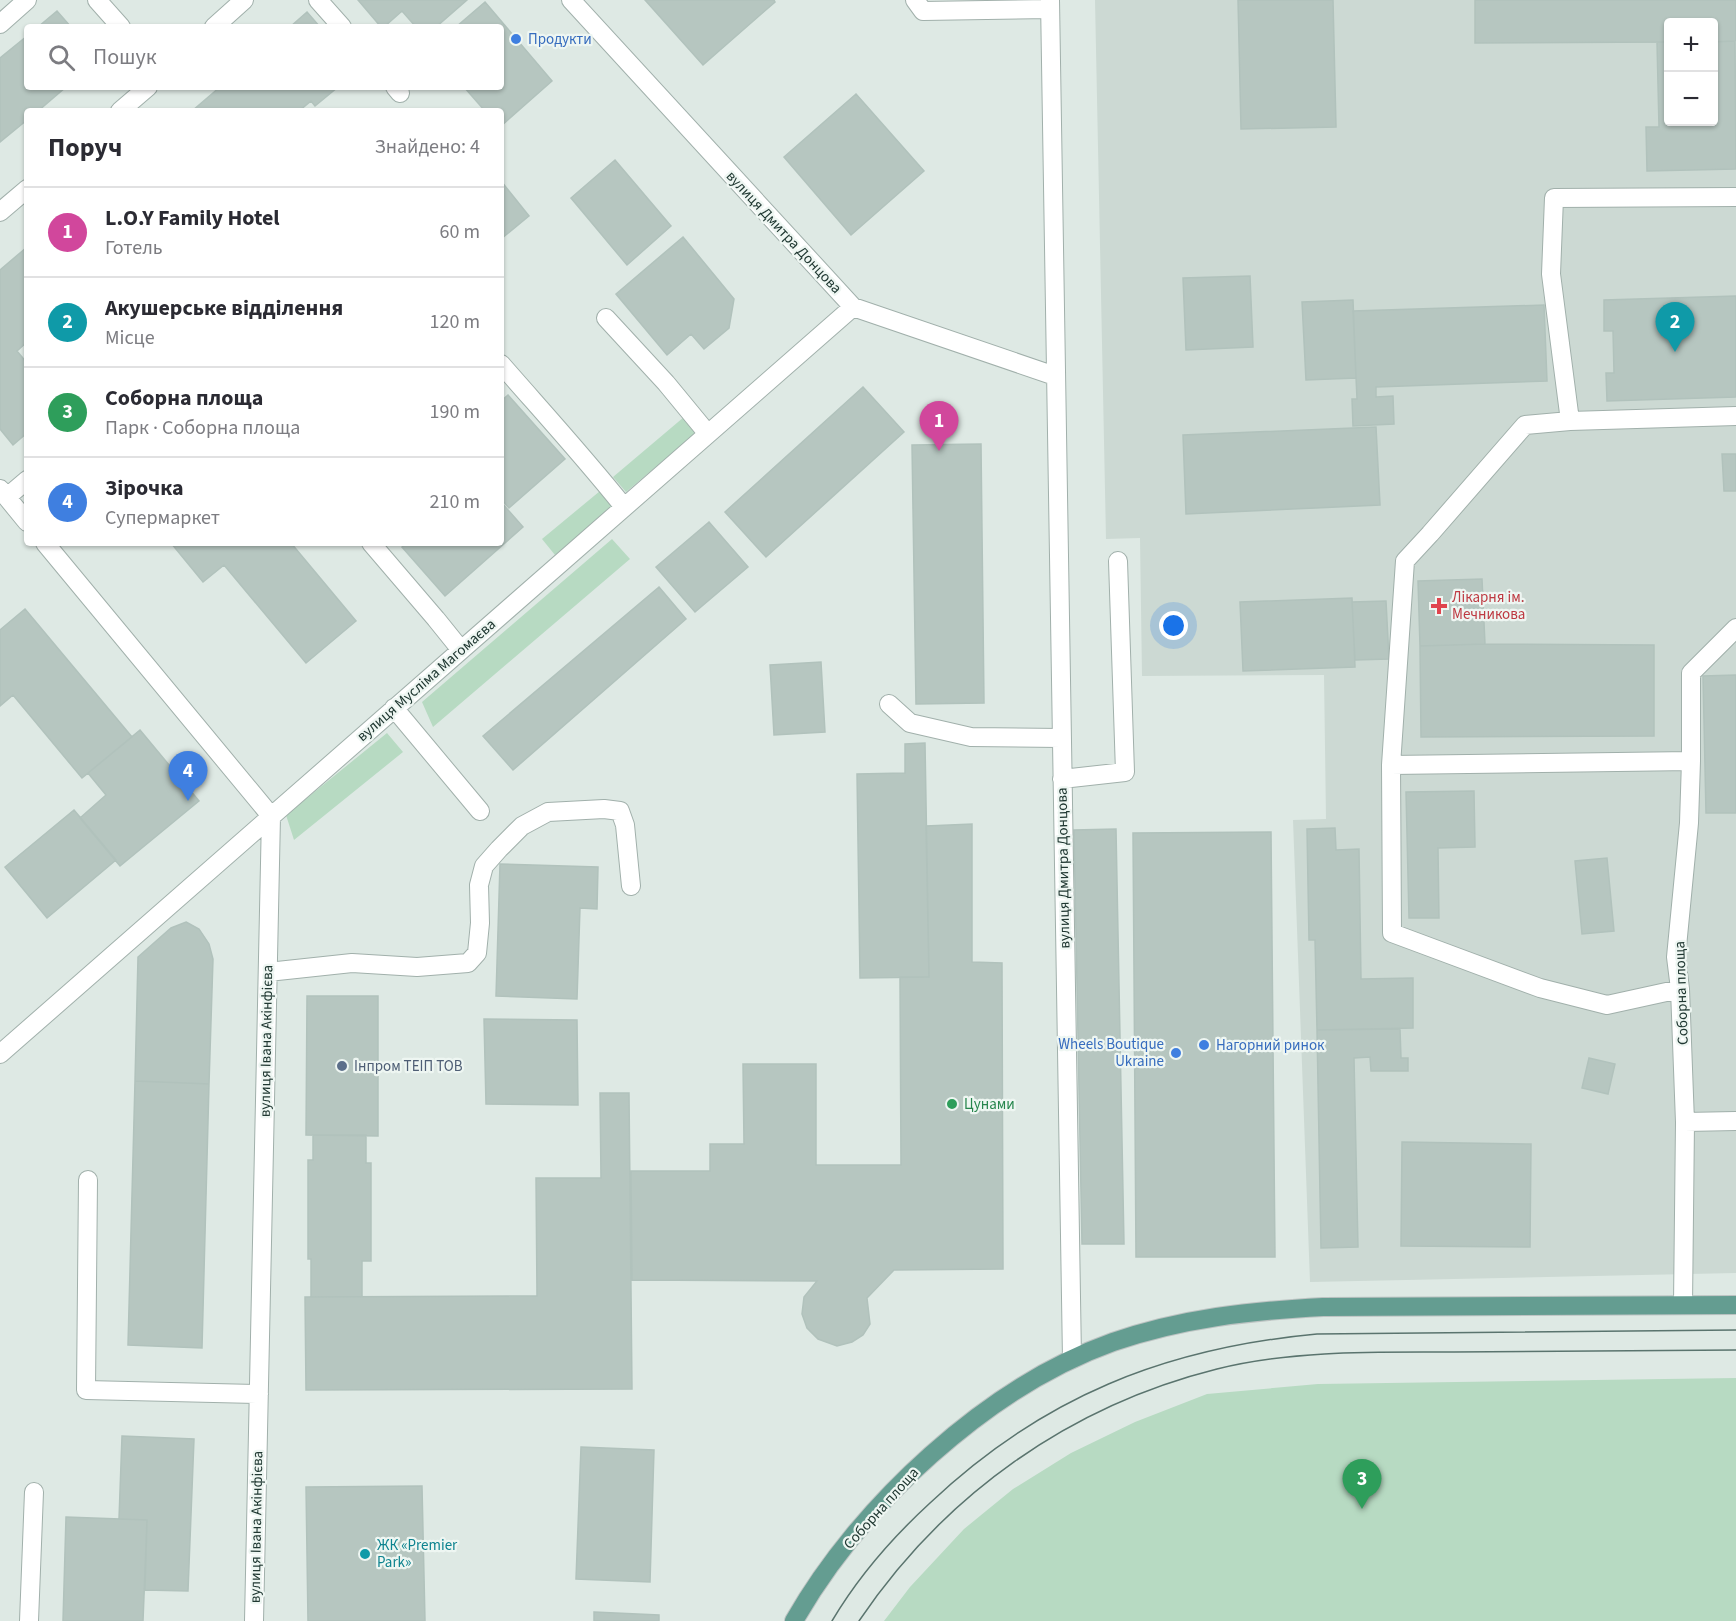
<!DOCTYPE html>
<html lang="uk">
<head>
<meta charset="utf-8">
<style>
  body { margin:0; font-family:"Source Sans 3",sans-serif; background:#f7f7f7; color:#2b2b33 }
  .controls { position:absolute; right:18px; top:18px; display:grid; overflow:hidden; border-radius:6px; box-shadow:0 2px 4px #0004 }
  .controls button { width:54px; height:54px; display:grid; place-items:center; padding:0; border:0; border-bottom:2px solid #e1e1e2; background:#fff; color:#2b2b33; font:30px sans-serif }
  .you { position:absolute; left:1174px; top:626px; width:21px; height:21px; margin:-15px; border:4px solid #fff; border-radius:50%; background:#1a73e8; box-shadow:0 0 0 9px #1a73e833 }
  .badge { display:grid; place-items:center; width:39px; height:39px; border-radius:50%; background:#ea580c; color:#fff; font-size:20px; font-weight:700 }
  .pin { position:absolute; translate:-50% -50px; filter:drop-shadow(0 2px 3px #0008) }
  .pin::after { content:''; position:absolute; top:32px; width:21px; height:18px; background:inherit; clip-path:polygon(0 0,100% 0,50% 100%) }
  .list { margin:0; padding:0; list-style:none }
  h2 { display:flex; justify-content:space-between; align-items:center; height:78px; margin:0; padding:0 24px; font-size:26px }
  h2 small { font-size:20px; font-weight:400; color:#7c7c81 }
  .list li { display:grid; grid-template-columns:39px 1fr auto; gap:18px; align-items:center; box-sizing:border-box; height:90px; padding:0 24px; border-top:2px solid #e1e1e2 }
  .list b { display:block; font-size:22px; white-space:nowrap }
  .list p { margin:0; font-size:20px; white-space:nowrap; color:#7c7c81 }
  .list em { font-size:20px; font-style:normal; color:#7c7c81 }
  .icon { flex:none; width:33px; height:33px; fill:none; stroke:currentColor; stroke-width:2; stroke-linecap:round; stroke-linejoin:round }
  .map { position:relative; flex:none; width:1736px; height:1621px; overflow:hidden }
  .search { position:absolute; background:#fff; box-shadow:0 2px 4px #0004; left:24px; top:24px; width:480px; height:66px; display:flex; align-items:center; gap:15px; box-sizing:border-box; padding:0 21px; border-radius:6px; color:#7c7c81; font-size:22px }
  .panel { position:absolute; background:#fff; box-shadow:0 2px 4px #0004; left:24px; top:108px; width:480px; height:438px; border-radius:6px }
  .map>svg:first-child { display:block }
</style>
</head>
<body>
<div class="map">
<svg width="1736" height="1621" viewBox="0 0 1736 1621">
  <rect width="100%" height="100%" fill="#dee9e4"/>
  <path fill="#ccd9d3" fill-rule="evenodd" d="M 1095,0 L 1736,0 L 1736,1273 L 1310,1282 L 1293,820 L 1326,819 L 1324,675 L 1142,676 L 1140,538 L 1106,539 ZM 1668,22 L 1714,22 L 1714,122 L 1668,122 Z"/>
  <path fill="#b7dac2" d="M 684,417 L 697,432 L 626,492 L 613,477 Z
    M 600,491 L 613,507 L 555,555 L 542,539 Z
    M 612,539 L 630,559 L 433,727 L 422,702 Z
    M 387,733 L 403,752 L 294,840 L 286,815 Z
    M 1736,1378 L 1736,1621 L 884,1621 L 910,1587 L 964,1529 L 1013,1489 L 1071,1453 L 1135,1422 L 1207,1394 L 1318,1384 Z"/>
  <path fill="#b6c6c0" stroke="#b1c2bc" stroke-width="1.5" d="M 358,0 L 467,0 L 436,27 L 416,27 L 402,11 L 384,27 L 381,27 Z
    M 645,0 L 774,0 L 775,2 L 703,65 Z
    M 1238,0 L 1333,0 L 1336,127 L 1241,129 Z
    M 1475,0 L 1736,0 L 1736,41 L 1714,42 L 1714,22 L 1668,22 L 1668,42 L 1475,43 Z
    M 485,2 L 552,81 L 501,126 L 501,111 L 485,111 L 464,87 L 501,87 L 501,27 L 456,27 Z
    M 57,11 L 71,27 L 38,27 Z
    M 307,12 L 320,27 L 290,27 Z
    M 27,36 L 27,87 L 66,87 L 38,111 L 27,111 L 27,120 L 0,142 L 0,58 Z
    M 1735,41 L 1736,169 L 1647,171 L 1646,127 L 1659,127 L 1657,42 L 1668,42 L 1668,122 L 1714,122 L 1714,42 Z
    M 220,87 L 338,87 L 315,106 L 311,101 L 299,111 L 192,111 Z
    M 856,94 L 924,171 L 851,235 L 784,157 Z
    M 615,160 L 671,226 L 627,265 L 571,198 Z
    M 501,181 L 529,216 L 501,239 Z
    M 683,237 L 734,299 L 729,328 L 704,349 L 691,334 L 667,355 L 616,294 Z
    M 27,247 L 27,342 L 17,351 L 27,363 L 27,433 L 13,445 L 0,429 L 0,270 Z
    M 1250,276 L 1253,347 L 1186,350 L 1183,278 Z
    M 1736,296 L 1736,397 L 1607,401 L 1606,373 L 1614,373 L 1613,331 L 1604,331 L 1604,300 Z
    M 1353,300 L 1356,378 L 1306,380 L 1302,302 Z
    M 1544,305 L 1547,381 L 1376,387 L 1376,397 L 1393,396 L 1394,424 L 1353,426 L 1352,399 L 1357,399 L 1353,311 Z
    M 863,387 L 904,432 L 766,557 L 725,512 Z
    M 508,395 L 565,459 L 509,508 L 501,499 L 501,401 Z
    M 1376,427 L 1380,505 L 1186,514 L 1183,435 Z
    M 981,444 L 984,703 L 916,704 L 912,445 Z
    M 1722,454 L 1736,454 L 1736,491 L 1724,491 Z
    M 501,502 L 523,527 L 445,596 L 402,547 L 407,543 L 501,543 Z
    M 709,522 L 748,567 L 695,612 L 656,567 Z
    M 171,543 L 291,543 L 356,621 L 306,663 L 224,565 L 203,582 Z
    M 1482,579 L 1485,644 L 1420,646 L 1418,581 Z
    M 659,587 L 686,619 L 513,770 L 483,736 Z
    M 1352,598 L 1355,667 L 1243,671 L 1240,602 Z
    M 1386,601 L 1389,659 L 1355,660 L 1352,602 Z
    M 25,609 L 132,737 L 82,778 L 13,695 L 0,706 L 0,630 Z
    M 1485,644 L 1654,645 L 1654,736 L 1421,737 L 1420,646 Z
    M 821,662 L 825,732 L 774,735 L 770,665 Z
    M 1736,675 L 1736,813 L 1706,813 L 1703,676 Z
    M 140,730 L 199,801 L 120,866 L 80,818 L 106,795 L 88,773 Z
    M 925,743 L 929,977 L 860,978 L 857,774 L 905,773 L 905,744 Z
    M 1474,791 L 1475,847 L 1438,848 L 1439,918 L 1409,918 L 1406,792 Z
    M 74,810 L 116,860 L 47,918 L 5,867 Z
    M 972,824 L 972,962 L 1002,963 L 1003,1269 L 894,1270 L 867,1298 L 870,1324 L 863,1335 L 852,1342 L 837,1346 L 818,1339 L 807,1328 L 802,1314 L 804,1297 L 817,1281 L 632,1280 L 631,1171 L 710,1171 L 710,1144 L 744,1144 L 743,1064 L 816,1064 L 816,1165 L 901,1165 L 900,977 L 929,977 L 926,826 Z
    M 1335,828 L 1336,850 L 1359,849 L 1361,979 L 1413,978 L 1413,1028 L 1317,1030 L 1315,940 L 1309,940 L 1307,829 Z
    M 1116,829 L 1124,1244 L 1082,1244 L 1074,830 Z
    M 1271,832 L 1275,1257 L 1136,1257 L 1133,833 Z
    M 1607,858 L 1614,931 L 1582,934 L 1575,861 Z
    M 500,864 L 598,867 L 597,909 L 580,908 L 577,999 L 496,996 Z
    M 186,922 L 199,929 L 209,944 L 213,959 L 209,1084 L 135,1081 L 138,957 L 171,928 Z
    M 307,996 L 378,996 L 378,1136 L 306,1135 Z
    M 484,1019 L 577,1020 L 578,1105 L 486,1104 Z
    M 1400,1029 L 1401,1058 L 1408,1058 L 1408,1071 L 1371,1071 L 1370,1057 L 1354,1058 L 1358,1247 L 1321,1248 L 1317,1030 Z
    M 1589,1058 L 1615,1064 L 1608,1094 L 1582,1088 Z
    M 135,1081 L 209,1084 L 202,1348 L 128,1345 Z
    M 600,1093 L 629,1093 L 632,1389 L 306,1390 L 305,1297 L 537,1296 L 536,1178 L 601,1178 Z
    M 313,1135 L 366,1135 L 366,1163 L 371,1163 L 371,1261 L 362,1261 L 362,1297 L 311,1297 L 311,1259 L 308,1259 L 308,1160 L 313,1160 Z
    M 1402,1142 L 1531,1144 L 1530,1247 L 1401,1246 Z
    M 122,1436 L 194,1439 L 188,1591 L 145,1590 L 147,1520 L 119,1519 Z
    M 581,1447 L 654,1450 L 650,1582 L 576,1579 Z
    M 422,1486 L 425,1621 L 308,1621 L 306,1487 Z
    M 66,1517 L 147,1520 L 143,1621 L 63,1621 Z
    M 594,1612 L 659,1615 L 659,1621 L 594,1621 Z"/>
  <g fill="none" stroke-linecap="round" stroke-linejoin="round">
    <defs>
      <path id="minor" d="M 97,0 L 121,27
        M 318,0 L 342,27
        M 571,0 L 853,307 L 1055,376
        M 915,0 L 923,11 L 1050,9
        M 1050,0 L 1072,1359
        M 0,24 L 27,0
        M 214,27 L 244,0
        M 395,87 L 400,93
        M 120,111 L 148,87
        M 0,212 L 27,189
        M 606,318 L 666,383 L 708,434
        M 501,364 C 542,411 585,458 624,507
        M 1570,421 L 1736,416
        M 0,489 L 27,522
        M 7,497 L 27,480
        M 45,543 L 271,816 L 254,1621
        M 371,543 L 436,619 L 461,650
        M 889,704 L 910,723 L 971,737 L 1061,738
        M 394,708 L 480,811
        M 1391,765 L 1691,761
        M 1062,779 L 1125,772 L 1118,561
        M 268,972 L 352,963 L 417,967 L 468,963 L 477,953 L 480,923 L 479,885 L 484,866 L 499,849 L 522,826 L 548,812 L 604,809 L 620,811 L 625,825 L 631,886
        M 1680,989 L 1607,1005 L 1540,988 L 1392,933 L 1391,765 L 1405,561 L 1430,534 L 1525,425 L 1570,421 L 1551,274 L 1554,198 L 1736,197
        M 0,1054 L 853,307
        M 1685,1122 L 1736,1121
        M 87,1286 L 88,1180 L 86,1390 L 259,1394
        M 1683,1305 L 1685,1122 L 1680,989 L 1676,957 L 1689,823 L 1691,761 L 1691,673 L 1736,628
        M 29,1621 L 34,1492"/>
      <path id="major" d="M 794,1621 C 860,1505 987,1387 1113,1342 C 1183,1318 1250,1311 1323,1307 L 1736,1305"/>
    </defs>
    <use href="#minor" stroke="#a1b0ab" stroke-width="20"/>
    <use href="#major" stroke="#bcc3c2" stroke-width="20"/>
    <use href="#minor" stroke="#fff" stroke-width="18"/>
    <use href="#major" stroke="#649d91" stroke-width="18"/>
    <path stroke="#5a746e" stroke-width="1.5" d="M 832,1621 C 858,1577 893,1537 930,1503 C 1042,1397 1165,1348 1317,1334 L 1736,1330
      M 859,1621 C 944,1495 1069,1406 1217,1369 C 1294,1350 1375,1352 1454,1352 C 1548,1351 1642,1350 1736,1350"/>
  </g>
  <g fill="#3f7fe0" stroke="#eef6f2" stroke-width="2">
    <circle cx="516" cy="39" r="6"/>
    <circle cx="1204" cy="1045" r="6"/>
    <circle cx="1176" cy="1053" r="6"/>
  </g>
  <path fill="#e0444e" stroke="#eef6f2" stroke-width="2" d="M1436 597h6v6h6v6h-6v6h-6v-6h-6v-6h6z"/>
  <circle fill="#5c6f8a" stroke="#eef6f2" stroke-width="2" cx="342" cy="1066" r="6"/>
  <circle fill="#2e9e5b" stroke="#eef6f2" stroke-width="2" cx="952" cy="1104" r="6"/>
  <circle fill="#0f9aa8" stroke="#eef6f2" stroke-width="2" cx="365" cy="1554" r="6"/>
  <g text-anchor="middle" stroke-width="4.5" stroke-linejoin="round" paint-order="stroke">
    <g font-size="15" fill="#366cbe" stroke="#eef6f2" text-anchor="start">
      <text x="528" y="44">Продукти</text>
      <text x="1164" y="1049" text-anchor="end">Wheels Boutique<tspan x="1164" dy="17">Ukraine</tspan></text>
      <text x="1216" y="1050">Нагорний ринок</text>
    </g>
    <g font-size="15" fill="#203832" stroke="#eef6f2">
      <text transform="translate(784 232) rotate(47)" y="5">вулиця Дмитра Донцова</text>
      <text transform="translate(426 680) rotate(-41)" y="5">вулиця Мусліма Магомаєва</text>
      <text transform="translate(1063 868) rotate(-91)" y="5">вулиця Дмитра Донцова</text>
      <text transform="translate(1681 993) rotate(-92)" y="5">Соборна площа</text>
      <text transform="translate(266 1041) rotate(-89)" y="5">вулиця Івана Акінфієва</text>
      <text transform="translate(881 1508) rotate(-48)" y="5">Соборна площа</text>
      <text transform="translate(256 1527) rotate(-89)" y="5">вулиця Івана Акінфієва</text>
    </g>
    <g font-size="15" fill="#be3a42" stroke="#eef6f2" text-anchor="start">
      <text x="1452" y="602">Лікарня ім.<tspan x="1452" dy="17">Мечникова</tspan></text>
    </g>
    <g font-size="15" fill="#4e5e75" stroke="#eef6f2" text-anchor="start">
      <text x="354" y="1071">Інпром ТЕІП ТОВ</text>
    </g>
    <g font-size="15" fill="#27864d" stroke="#eef6f2" text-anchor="start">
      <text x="964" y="1109">Цунами</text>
    </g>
    <g font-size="15" fill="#0d838f" stroke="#eef6f2" text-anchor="start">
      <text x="377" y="1550">ЖК «Premier<tspan x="377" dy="17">Park»</tspan></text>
    </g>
  </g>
</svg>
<div class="controls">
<button>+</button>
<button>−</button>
</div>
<div class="you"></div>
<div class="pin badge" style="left:939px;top:451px;background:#d1479c">1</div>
<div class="pin badge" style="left:1675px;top:352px;background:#0f9aa8">2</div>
<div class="pin badge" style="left:1362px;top:1509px;background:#2e9e5b">3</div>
<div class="pin badge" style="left:188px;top:801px;background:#3f7fe0">4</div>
<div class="search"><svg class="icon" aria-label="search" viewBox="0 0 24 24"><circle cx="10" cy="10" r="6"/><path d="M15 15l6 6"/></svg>Пошук</div>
<section class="panel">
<h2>Поруч<small>Знайдено: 4</small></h2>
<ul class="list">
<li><span class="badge" style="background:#d1479c">1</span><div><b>L.O.Y Family Hotel</b><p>Готель</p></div><em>60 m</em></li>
<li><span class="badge" style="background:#0f9aa8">2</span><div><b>Акушерське відділення</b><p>Місце</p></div><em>120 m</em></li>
<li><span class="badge" style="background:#2e9e5b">3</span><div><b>Соборна площа</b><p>Парк · Соборна площа</p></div><em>190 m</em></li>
<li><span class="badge" style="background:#3f7fe0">4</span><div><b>Зірочка</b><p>Супермаркет</p></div><em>210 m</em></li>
</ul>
</section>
</div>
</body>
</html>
